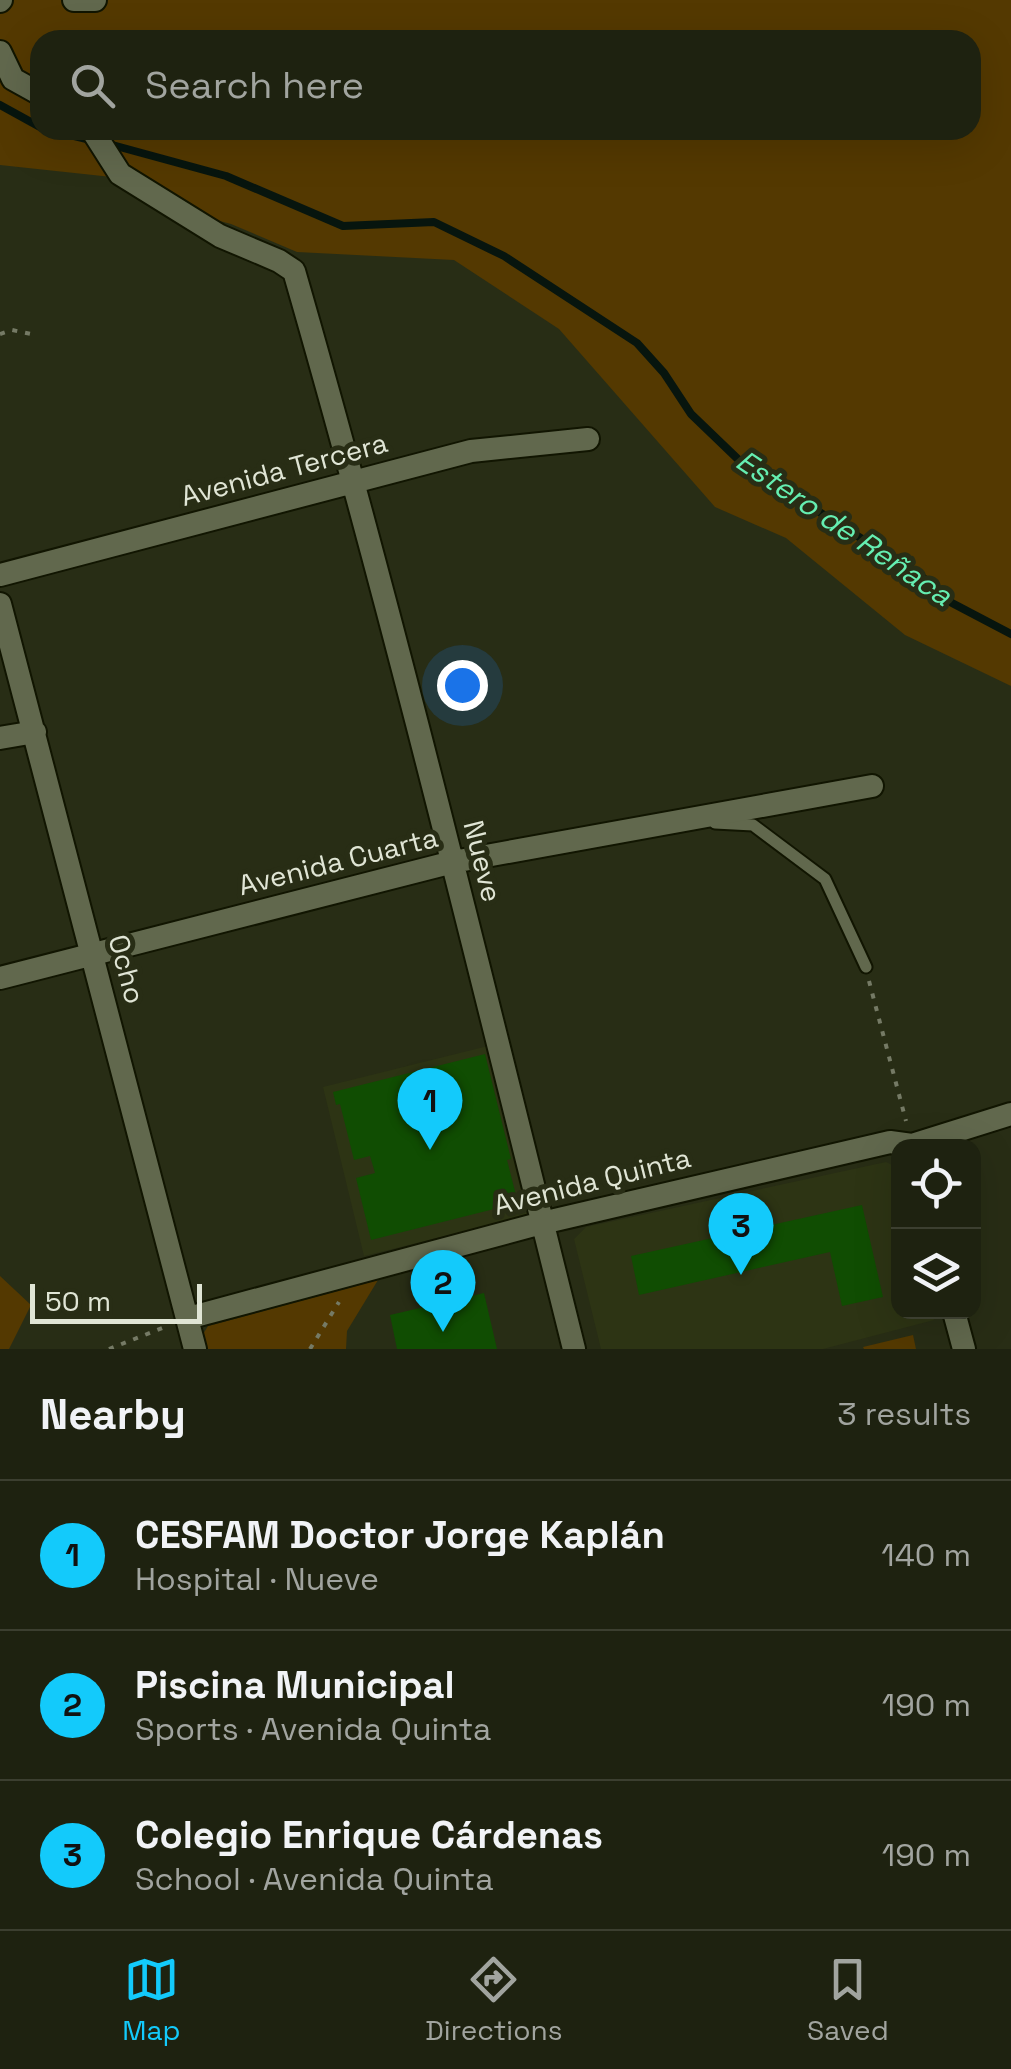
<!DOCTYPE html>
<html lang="en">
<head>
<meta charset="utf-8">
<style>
  body { margin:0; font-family:"Space Grotesk",sans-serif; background:#262a19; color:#f1f3f6 }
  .controls { position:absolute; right:30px; bottom:30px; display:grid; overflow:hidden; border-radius:20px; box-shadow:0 10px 40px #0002 }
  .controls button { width:90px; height:90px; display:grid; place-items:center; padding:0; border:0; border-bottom:2px solid #3c3f30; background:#1e2210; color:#f1f3f6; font:50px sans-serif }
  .scale { position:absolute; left:30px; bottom:25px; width:172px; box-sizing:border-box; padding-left:10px; border:5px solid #e0e5d5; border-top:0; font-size:28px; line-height:35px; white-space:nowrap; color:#e0e5d5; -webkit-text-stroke:8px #282d15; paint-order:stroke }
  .you { position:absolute; left:462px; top:685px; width:35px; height:35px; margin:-25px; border:8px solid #fff; border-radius:50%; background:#1a73e8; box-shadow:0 0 0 15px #1a73e833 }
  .badge { display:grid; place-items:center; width:65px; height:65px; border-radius:50%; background:#13cafb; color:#111; font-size:32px; font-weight:700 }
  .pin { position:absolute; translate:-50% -82px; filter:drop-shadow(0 2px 5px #0008) }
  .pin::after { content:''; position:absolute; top:52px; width:35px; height:30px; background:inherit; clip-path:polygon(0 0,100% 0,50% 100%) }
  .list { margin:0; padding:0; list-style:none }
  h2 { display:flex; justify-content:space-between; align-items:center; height:130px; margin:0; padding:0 40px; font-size:42px }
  h2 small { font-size:32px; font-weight:400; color:#a1a49f }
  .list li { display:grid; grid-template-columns:65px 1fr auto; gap:30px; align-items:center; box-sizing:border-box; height:150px; padding:0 40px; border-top:2px solid #3c3f30 }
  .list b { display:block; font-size:38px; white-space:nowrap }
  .list p { margin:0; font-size:32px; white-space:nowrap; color:#a1a49f }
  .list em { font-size:32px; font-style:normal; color:#a1a49f }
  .icon { flex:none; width:55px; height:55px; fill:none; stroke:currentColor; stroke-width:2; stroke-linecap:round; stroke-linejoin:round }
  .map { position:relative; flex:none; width:1011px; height:1349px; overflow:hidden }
  .search { position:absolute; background:#1e2210; box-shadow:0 10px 40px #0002; left:30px; right:30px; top:30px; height:110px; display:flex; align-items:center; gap:25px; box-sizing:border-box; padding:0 35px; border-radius:30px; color:#a1a49f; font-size:38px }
  .sheet { height:580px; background:#1e2210 }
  nav { display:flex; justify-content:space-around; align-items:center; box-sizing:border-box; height:140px; border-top:2px solid #3c3f30; background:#1e2210; font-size:28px; color:#a1a49f }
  nav a { display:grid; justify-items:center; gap:5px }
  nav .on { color:#13cafb }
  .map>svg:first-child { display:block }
</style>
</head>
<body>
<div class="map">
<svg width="1011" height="1349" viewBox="0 0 1011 1349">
  <rect width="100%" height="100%" fill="#282d15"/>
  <path fill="#2d3414" d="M 496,1044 L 538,1213 L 364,1256 L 323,1087 Z
    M 886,1162 L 898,1168 L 898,1312 L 932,1312 L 934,1320 L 823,1349 L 601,1349 L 574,1239 L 586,1227 Z"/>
  <path fill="#543901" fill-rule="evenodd" d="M 0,0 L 1011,0 L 1011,686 L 905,635 L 786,538 L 715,507 L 559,329 L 454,260 L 297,252 L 231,224 L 190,213 L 121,178 L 0,165 ZM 40,40 L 971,40 L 971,130 L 40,130 Z
    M 0,1276 L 31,1305 L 9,1349 L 0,1349 Z
    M 378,1280 L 347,1331 L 346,1349 L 201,1349 L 199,1341 L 208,1326 Z
    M 913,1335 L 916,1349 L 864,1349 L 863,1347 Z"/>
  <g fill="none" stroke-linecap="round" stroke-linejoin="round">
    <path stroke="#07150e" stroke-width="8" d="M 0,105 L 40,127
      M 49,130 L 91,140
      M 105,143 L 226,176 L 343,226 L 434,222 L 504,256 L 637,343 L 664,373 L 691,414 L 743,464 L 921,576 L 952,603 L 1011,634"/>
  </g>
  <path fill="#104d02" d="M 485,1054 L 511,1159 L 507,1160 L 518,1203 L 371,1240 L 356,1178 L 375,1173 L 370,1156 L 354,1160 L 340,1104 L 336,1105 L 333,1092 Z
    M 862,1205 L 883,1297 L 842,1306 L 830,1252 L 639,1295 L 631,1256 Z
    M 484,1293 L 497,1349 L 397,1349 L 390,1315 Z"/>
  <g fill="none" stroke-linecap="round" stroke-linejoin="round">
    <defs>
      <path id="lane" d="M 715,823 L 753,825 L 825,879 L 866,967"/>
      <path id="street" d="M 74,0 L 95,0
        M 0,1 L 1,0
        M 0,52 L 13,79 L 40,94
        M 92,130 L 120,174 L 220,236 L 279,261 L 294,271 C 397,628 484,989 574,1349
        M 0,575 L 471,451 L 588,439
        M 0,604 L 195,1349
        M 0,738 L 35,732
        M 0,978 L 453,862 L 872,786
        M 954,1312 L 964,1349
        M 188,1318 L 542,1223 L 890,1142 L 912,1145 L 1011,1114"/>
    </defs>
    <use href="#lane" stroke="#111501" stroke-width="15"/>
    <use href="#street" stroke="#111501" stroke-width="26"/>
    <path stroke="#757a65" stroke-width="4" stroke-dasharray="5 8" stroke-linecap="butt" d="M 0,334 L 12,330 L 36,335
      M 869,981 L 906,1121
      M 109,1349 L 165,1327
      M 310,1349 L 339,1302"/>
    <use href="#lane" stroke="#61684d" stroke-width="11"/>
    <use href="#street" stroke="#61684d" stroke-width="22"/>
  </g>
  <g text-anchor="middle" stroke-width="10" stroke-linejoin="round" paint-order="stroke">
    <g font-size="28" fill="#e0e5d5" stroke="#282d15">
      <text transform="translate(284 469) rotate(-15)" y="10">Avenida Tercera</text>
      <text transform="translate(338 861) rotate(-14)" y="10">Avenida Cuarta</text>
      <text transform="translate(483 861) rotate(76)" y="10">Nueve</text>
      <text transform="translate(127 969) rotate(75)" y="10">Ocho</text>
      <text transform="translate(592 1181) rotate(-14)" y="10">Avenida Quinta</text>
    </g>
    <g font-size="30" font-style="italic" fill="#65eeb1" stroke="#282d15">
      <text transform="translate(844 528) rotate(34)" y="10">Estero de Reñaca</text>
    </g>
  </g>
</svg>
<div class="controls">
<button><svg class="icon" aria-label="locate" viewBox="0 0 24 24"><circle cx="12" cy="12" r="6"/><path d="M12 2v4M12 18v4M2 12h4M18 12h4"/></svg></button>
<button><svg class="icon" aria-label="layers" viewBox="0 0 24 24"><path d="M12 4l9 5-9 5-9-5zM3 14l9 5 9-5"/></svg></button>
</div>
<div class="scale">50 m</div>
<div class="you"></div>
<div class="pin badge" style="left:430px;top:1150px">1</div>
<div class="pin badge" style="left:443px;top:1332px">2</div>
<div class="pin badge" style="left:741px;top:1275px">3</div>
<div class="search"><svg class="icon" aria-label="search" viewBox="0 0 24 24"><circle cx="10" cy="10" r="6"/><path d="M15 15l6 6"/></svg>Search here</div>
</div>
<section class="sheet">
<h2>Nearby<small>3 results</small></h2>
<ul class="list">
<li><span class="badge">1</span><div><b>CESFAM Doctor Jorge Kaplán</b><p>Hospital · Nueve</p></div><em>140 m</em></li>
<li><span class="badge">2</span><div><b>Piscina Municipal</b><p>Sports · Avenida Quinta</p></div><em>190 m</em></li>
<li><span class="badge">3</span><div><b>Colegio Enrique Cárdenas</b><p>School · Avenida Quinta</p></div><em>190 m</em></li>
</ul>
</section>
<nav>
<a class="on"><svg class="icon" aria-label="map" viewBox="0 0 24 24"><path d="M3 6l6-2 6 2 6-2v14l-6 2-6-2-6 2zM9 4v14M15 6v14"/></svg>Map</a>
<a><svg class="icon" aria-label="directions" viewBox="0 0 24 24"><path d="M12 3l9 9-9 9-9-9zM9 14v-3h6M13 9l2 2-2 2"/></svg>Directions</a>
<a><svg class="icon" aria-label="saved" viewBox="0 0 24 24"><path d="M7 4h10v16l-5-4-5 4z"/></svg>Saved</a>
</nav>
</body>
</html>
